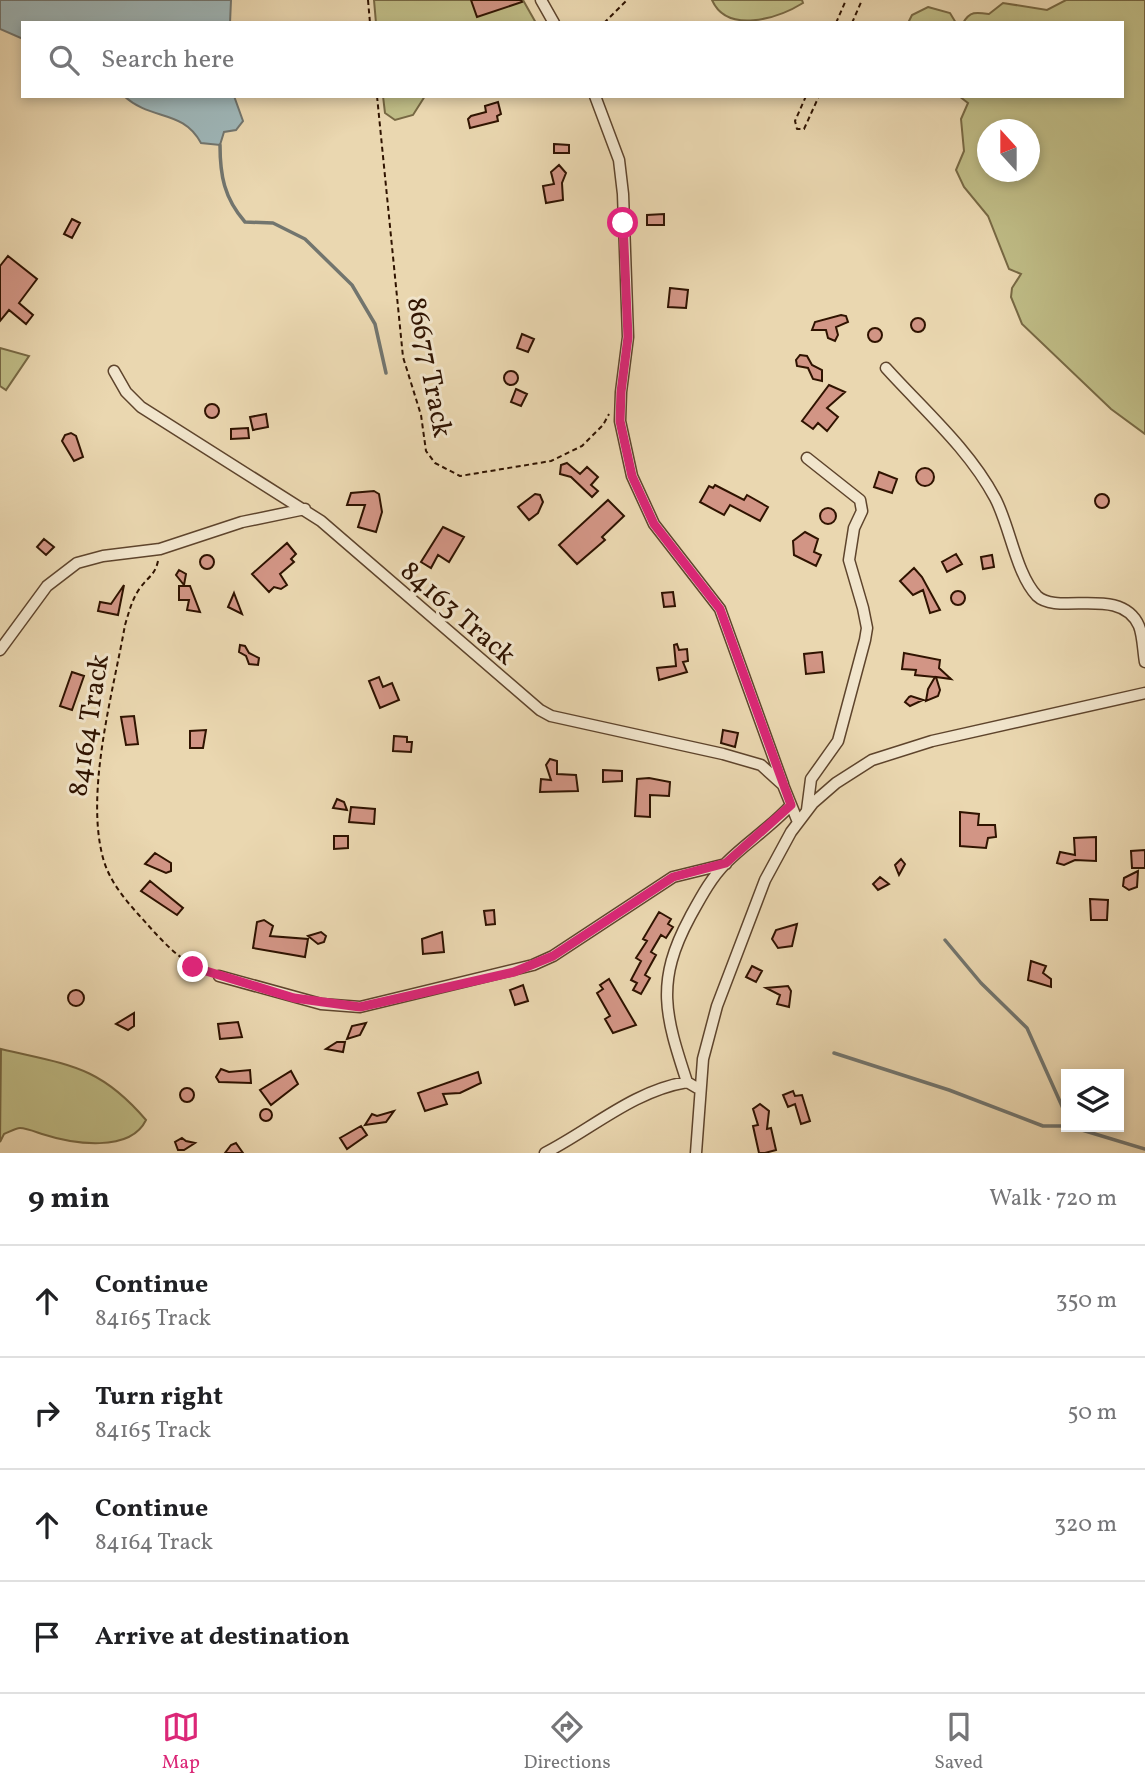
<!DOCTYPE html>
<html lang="en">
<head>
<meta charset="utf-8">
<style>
  body { margin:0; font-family:Vollkorn,serif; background:#f6f6f6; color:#202124 }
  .controls { position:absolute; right:21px; bottom:21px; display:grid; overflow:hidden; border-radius:0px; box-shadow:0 4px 10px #0003 }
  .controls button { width:63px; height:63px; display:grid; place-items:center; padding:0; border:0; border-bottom:2px solid #e0e0e0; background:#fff; color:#202124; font:35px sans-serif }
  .compass { position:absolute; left:977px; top:119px; width:63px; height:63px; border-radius:50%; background:#fff; box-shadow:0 4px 10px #0003; rotate:339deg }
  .stop { position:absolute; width:21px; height:21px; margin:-16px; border:5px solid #db2777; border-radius:50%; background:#fff }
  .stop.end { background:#db2777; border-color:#fff; box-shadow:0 2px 7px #0008 }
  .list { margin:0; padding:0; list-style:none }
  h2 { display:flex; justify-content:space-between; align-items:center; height:91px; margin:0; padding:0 28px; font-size:30px }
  h2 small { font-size:23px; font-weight:400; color:#757577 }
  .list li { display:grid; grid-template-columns:46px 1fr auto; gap:21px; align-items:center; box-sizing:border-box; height:112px; padding:0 28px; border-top:2px solid #e0e0e0 }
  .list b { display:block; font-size:26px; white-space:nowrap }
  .list p { margin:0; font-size:23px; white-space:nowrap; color:#757577 }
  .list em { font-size:23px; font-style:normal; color:#757577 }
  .icon { flex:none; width:38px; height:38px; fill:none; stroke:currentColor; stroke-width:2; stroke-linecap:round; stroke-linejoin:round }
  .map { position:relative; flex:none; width:1145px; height:1153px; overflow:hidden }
  .search { position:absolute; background:#fff; box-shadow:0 4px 10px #0003; left:21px; right:21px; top:21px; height:77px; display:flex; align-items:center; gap:18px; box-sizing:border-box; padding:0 24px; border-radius:0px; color:#757577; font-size:26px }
  .sheet { height:539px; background:#fff }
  nav { display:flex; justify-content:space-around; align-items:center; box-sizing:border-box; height:98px; border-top:2px solid #e0e0e0; background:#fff; font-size:19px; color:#757577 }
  nav a { display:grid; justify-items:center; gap:4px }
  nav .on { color:#db2777 }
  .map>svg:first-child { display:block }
</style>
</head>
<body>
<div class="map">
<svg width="1145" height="1153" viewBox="0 0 1145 1153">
  <rect width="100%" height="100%" fill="#ead7b0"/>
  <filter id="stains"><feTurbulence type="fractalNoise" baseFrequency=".00286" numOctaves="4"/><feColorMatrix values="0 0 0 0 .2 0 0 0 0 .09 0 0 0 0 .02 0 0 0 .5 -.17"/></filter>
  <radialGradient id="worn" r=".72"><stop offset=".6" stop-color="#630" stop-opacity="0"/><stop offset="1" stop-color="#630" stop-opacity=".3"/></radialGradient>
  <path fill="#bfbc86" stroke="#776843" stroke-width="2" fill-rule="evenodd" d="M 374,0 L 523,0 L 536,23 L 376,23 Z
    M 712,0 L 802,0 L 803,3 C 777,19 727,34 712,0 Z
    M 1066,0 L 1145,0 L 1145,434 L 1111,409 L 1022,324 L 1011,297 L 1012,288 L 1021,274 L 1009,269 L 988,216 L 964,187 L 956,170 L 964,151 L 961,119 L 968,103 L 959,96 L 1122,96 L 1122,23 L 963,23 C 970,11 976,12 989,14 L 1003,3 L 1047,10 ZM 988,130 L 1030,130 L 1030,172 L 988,172 Z
    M 928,7 L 950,13 L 956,23 L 908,23 L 912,15 Z
    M 383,96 L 425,96 L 413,115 L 395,120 L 385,113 Z
    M 0,348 L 29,356 L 6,390 L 0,386 Z
    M 1,1049 C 68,1065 99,1065 146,1120 C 130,1153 73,1144 42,1134 C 36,1132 26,1128 20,1128 C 16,1128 9,1132 4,1134 L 0,1142 Z"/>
  <path fill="#9eb6b8" stroke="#72756e" stroke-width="2" d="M 0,0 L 231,0 L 230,23 L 23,23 L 23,39 L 0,29 Z
    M 124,96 L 234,96 L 243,121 L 236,130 L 224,132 L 220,145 L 201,143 C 183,109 151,121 124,96 Z"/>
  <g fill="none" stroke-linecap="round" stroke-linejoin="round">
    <path stroke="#72756e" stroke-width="3.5" d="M 220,145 C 220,175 224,198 245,222 L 273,223 L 305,239 L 352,285 L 375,324 L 386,373
      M 945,940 L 981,983 L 1027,1028 L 1066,1115
      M 834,1053 L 949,1090 L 1043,1126 L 1066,1126
      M 1072,1127 L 1145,1149"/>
  </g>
  <path fill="#d29585" stroke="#2f1300" stroke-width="2" d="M 471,0 L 521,0 L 522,2 L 477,17 Z
    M 498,102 L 501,114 L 497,116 L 498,121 L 470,128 L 468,119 L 471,116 L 486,112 L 485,106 Z
    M 554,144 L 569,145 L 569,153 L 554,153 Z
    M 559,165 L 566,173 L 562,183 L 563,200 L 546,203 L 543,186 L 554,184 L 551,172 Z
    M 664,214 L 664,225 L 647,225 L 647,215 Z
    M 72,219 L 80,223 L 72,238 L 64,234 Z
    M 8,256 L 37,279 L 19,303 L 33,315 L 26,324 L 9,310 L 0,321 L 0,266 Z
    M 670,288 L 688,290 L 686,308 L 668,307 Z
    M 841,315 L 846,316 L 848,322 L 836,327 L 838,335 L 835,341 L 828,338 L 826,330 L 812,330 L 815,322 Z
    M911 325a7 7 0 1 1 14 0a7 7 0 1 1-14 0Z
    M868 335a7 7 0 1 1 14 0a7 7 0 1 1-14 0Z
    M 522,334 L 534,339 L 528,352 L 517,348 Z
    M 800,355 L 807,356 L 812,365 L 822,370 L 822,381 L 813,379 L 808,368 L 797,366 L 796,360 Z
    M504 378a7 7 0 1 1 14 0a7 7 0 1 1-14 0Z
    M 829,385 L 845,392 L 827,408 L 838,417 L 827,431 L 818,423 L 813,429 L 802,421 Z
    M 516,389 L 527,394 L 521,406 L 511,402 Z
    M205 411a7 7 0 1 1 14 0a7 7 0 1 1-14 0Z
    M 266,414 L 268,427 L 253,430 L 250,417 Z
    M 248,428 L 249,438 L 231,439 L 231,429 Z
    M 71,433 L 76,436 L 83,457 L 74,461 L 62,441 L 65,435 Z
    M 567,463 L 580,474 L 587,467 L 598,477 L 591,485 L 598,491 L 592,497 L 571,477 L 560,474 L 561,465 Z
    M916 477a9 9 0 1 1 18 0a9 9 0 1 1-18 0Z
    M 879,472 L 897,479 L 892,493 L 874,487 Z
    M 715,485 L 744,500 L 747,495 L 768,507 L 760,521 L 730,505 L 724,515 L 700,502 L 709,486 L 713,488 Z
    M 374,491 L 379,494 L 382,512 L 376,532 L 358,527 L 365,505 L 347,505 L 351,493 Z
    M 535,494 L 540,495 L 543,502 L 538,513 L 529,520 L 518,507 Z
    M1095 501a7 7 0 1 1 14 0a7 7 0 1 1-14 0Z
    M 608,500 L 624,516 L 602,537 L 605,540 L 577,564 L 559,545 Z
    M820 516a8 8 0 1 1 16 0a8 8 0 1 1-16 0Z
    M 443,527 L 464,537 L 449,562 L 438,555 L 431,568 L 421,562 Z
    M 805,532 L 818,539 L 814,552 L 821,555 L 816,566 L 794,555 L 793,541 Z
    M 44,539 L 54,547 L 46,555 L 37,547 Z
    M 287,543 L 296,554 L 291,559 L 294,562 L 280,574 L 287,585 L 281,589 L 274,587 L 269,592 L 252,574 Z
    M 956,554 L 962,564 L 947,572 L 942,562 Z
    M 992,555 L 994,567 L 983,569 L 981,557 Z
    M200 562a7 7 0 1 1 14 0a7 7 0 1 1-14 0Z
    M 914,568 L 922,577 L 940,610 L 930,613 L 923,590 L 913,595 L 900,581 Z
    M 179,570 L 186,574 L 184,585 L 176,575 Z
    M 124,585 L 118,615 L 98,611 L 100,602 L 111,604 Z
    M 179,586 L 190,586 L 200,612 L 187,610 L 189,600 L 179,600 Z
    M951 598a7 7 0 1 1 14 0a7 7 0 1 1-14 0Z
    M 673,592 L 675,606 L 664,607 L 662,593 Z
    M 234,593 L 242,614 L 228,607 Z
    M 677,644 L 679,650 L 687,649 L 688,661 L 683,662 L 687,672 L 659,680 L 657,668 L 676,666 L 674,645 Z
    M 240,645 L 245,646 L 249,653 L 259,658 L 258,665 L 249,664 L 246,656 L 239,652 Z
    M 822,652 L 824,672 L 806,674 L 804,654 Z
    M 904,653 L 940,660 L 939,668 L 951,679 L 936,677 L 940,690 L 938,696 L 926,701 L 928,689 L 935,677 L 915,675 L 916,670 L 902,669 Z
    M 72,672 L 84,676 L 72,710 L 60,706 Z
    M 379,677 L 383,687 L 392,683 L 399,700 L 380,708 L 369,681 Z
    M 909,697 L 911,696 L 923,700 L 910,706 L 905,702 Z
    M 134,716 L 138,744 L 126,745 L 121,717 Z
    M 206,730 L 203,748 L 190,748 L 190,731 Z
    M 723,730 L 738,733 L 735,747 L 721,743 Z
    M 394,736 L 407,737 L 407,742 L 412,742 L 411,752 L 393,751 Z
    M 550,759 L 557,761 L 557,774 L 576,775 L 578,791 L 540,792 L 541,779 L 551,780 L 546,765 Z
    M 603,770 L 622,771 L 622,781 L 603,782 Z
    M 649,778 L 670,782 L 669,796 L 650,795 L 650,817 L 635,816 L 637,779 Z
    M 337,799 L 344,802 L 347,810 L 333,808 Z
    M 351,807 L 375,809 L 374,824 L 349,822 Z
    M 960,812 L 979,814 L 978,825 L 995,825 L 996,837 L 988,838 L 986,848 L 960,846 Z
    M 334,836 L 348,836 L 348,848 L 334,849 Z
    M 1096,837 L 1096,861 L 1075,860 L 1064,865 L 1057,863 L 1060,852 L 1075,855 L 1074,838 Z
    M 1145,850 L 1145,868 L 1132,868 L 1131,851 Z
    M 155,853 L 171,863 L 171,871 L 166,873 L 145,864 Z
    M 901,859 L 905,864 L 899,875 L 895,865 Z
    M 1138,871 L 1137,887 L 1129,890 L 1123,886 L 1124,878 Z
    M 880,877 L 889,884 L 878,890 L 873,884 Z
    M 150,881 L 183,908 L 177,915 L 141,891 Z
    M 1090,899 L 1108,900 L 1107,920 L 1091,920 Z
    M 494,910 L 495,924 L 486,925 L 484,911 Z
    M 659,912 L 671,919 L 668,924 L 673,927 L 666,938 L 661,935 L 651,952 L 656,955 L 645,975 L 650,978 L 641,994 L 633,990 L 637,983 L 631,980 L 641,961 L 636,958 L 647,941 L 643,939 Z
    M 264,920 L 273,926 L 270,936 L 308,939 L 305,957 L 253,948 L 257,922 Z
    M 797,924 L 792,946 L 778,948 L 772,939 L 776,930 Z
    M 321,932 L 326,936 L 324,942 L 318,944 L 308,936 Z
    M 442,932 L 444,952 L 423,954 L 422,939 Z
    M 1031,961 L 1046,966 L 1043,973 L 1051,979 L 1051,987 L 1028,980 Z
    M 752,966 L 762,971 L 756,982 L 746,977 Z
    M 609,979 L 636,1025 L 613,1033 L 605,1019 L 610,1016 L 597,993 L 603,989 L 600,985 Z
    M 523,985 L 528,1001 L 515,1005 L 510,990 Z
    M 788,986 L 791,991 L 789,1007 L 777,1004 L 780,995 L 766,988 Z
    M68 998a8 8 0 1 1 16 0a8 8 0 1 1-16 0Z
    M 134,1013 L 134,1026 L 128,1030 L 116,1024 Z
    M 238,1022 L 242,1037 L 220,1039 L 218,1024 Z
    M 366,1023 L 360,1035 L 347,1039 L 352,1026 Z
    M 337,1042 L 345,1042 L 343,1052 L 326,1049 Z
    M 221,1069 L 229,1072 L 250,1070 L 251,1083 L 219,1082 L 216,1077 Z
    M 291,1071 L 298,1084 L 271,1105 L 260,1090 Z
    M 478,1072 L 481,1083 L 460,1093 L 443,1094 L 447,1104 L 425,1111 L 418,1093 Z
    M180 1095a7 7 0 1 1 14 0a7 7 0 1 1-14 0Z
    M 793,1091 L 795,1096 L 802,1095 L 810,1121 L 801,1124 L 795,1104 L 788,1107 L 783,1095 Z
    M 760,1104 L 769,1111 L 767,1129 L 771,1128 L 776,1150 L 765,1153 L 759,1153 L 753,1126 L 758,1125 L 753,1109 Z
    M260 1115a6 6 0 1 1 12 0a6 6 0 1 1-12 0Z
    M 394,1111 L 386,1122 L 365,1125 L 372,1114 L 377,1116 Z
    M 361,1126 L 367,1135 L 347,1149 L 340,1138 Z
    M 182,1138 L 186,1141 L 195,1143 L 184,1150 L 178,1150 L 175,1142 Z
    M 236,1143 L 243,1153 L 225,1153 L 231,1145 Z"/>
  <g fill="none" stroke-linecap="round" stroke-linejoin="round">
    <defs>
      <path id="minor" d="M 541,0 L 554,23
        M 595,96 L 619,160 L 623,194 L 628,337 L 621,392 L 620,421 L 632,476 L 654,524 L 720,609 L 783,784
        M 886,368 C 923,409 969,449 995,498 C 1010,526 1016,574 1037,596 C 1058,616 1121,585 1139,626 C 1143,636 1143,651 1145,662
        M 114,371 L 126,392 L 141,407 L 321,521 L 540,710 L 551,716 L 723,754 L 761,765 L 783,785 L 798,822
        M 807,458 L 860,500 L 862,511 L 854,528 L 849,560 L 863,608 L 867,628 L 865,640 L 838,741 L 811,779 L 807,810
        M 0,650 L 47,586 L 77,563 L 103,556 L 160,549 L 242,522 L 305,509
        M 219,976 L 321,1004 L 360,1007 L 533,965 L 553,956 L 673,877 L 726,864
        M 699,1089 L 687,1082 C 665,1015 655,982 690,917 C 701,897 711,878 726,863 C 747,842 771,827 791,805
        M 545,1153 C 592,1129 633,1091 687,1082
        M 696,1153 L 703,1059 L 717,1006 L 765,880 L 791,832 L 813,803 L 836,783 L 872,760 L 932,741 L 1145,693"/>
    </defs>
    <use href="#minor" stroke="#5e442c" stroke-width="13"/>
    <path stroke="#2f1300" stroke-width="2" stroke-dasharray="5 3.5" stroke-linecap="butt" d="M 368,0 L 370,23
      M 604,23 L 627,0
      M 836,23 L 846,0
      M 852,23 L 862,0
      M 377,96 L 403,357 L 421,415 L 426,451 L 435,463 L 460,476 L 551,461 L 582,446 L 603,425 L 609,414
      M 806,96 L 795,121 L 797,129 L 804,129 L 819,96
      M 158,561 C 155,575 148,577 140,588 C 132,599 129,612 125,625 C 113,693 85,791 103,858 C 110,884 129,904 147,924 C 165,944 183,964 209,972"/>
    <use href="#minor" stroke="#f1e5cc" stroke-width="10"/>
  </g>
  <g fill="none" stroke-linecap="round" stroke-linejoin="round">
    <path stroke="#db2777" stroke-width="9" d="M 193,967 L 294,998 L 360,1007 L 514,972 L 553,956 L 673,877 L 726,863 L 791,805 L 720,609 L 654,524 L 632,476 L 620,421 L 621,392 L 628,337 L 623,223"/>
  </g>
  <g text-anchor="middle" stroke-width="6" stroke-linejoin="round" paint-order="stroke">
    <g font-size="28" fill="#2f1300" stroke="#f1e5cc">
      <text transform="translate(431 367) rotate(79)" y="10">86677 Track</text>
      <text transform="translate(459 612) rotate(41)" y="10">84163 Track</text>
      <text transform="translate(87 725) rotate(-81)" y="10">84164 Track</text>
    </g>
  </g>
  <rect width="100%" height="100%" filter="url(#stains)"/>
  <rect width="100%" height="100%" fill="url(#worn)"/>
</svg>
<div class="controls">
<button><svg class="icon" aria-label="layers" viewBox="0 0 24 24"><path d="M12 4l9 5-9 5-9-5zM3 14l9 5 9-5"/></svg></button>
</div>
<svg class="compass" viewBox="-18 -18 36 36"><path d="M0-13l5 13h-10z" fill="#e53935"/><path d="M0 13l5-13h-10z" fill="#757577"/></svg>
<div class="stop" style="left:623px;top:223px"></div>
<div class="stop end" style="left:193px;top:967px"></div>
<div class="search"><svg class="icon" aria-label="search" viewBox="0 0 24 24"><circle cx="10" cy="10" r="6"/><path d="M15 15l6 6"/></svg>Search here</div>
</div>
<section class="sheet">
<h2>9 min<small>Walk · 720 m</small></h2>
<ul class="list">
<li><svg class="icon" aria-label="ahead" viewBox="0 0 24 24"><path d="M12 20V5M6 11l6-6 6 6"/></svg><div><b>Continue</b><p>84165 Track</p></div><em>350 m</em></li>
<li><svg class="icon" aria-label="right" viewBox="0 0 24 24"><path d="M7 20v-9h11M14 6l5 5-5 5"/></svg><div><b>Turn right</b><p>84165 Track</p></div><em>50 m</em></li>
<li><svg class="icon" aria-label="ahead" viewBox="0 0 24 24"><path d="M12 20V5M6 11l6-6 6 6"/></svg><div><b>Continue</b><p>84164 Track</p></div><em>320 m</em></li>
<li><svg class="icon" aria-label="arrive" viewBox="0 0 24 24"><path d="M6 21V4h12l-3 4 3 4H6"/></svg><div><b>Arrive at destination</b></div></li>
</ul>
</section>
<nav>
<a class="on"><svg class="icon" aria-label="map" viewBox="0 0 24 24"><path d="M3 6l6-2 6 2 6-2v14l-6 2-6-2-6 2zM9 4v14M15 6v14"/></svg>Map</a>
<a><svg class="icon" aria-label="directions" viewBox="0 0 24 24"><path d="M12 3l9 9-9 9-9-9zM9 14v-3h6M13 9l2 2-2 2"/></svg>Directions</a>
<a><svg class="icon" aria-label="saved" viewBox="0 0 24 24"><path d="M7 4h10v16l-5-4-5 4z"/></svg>Saved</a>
</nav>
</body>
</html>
